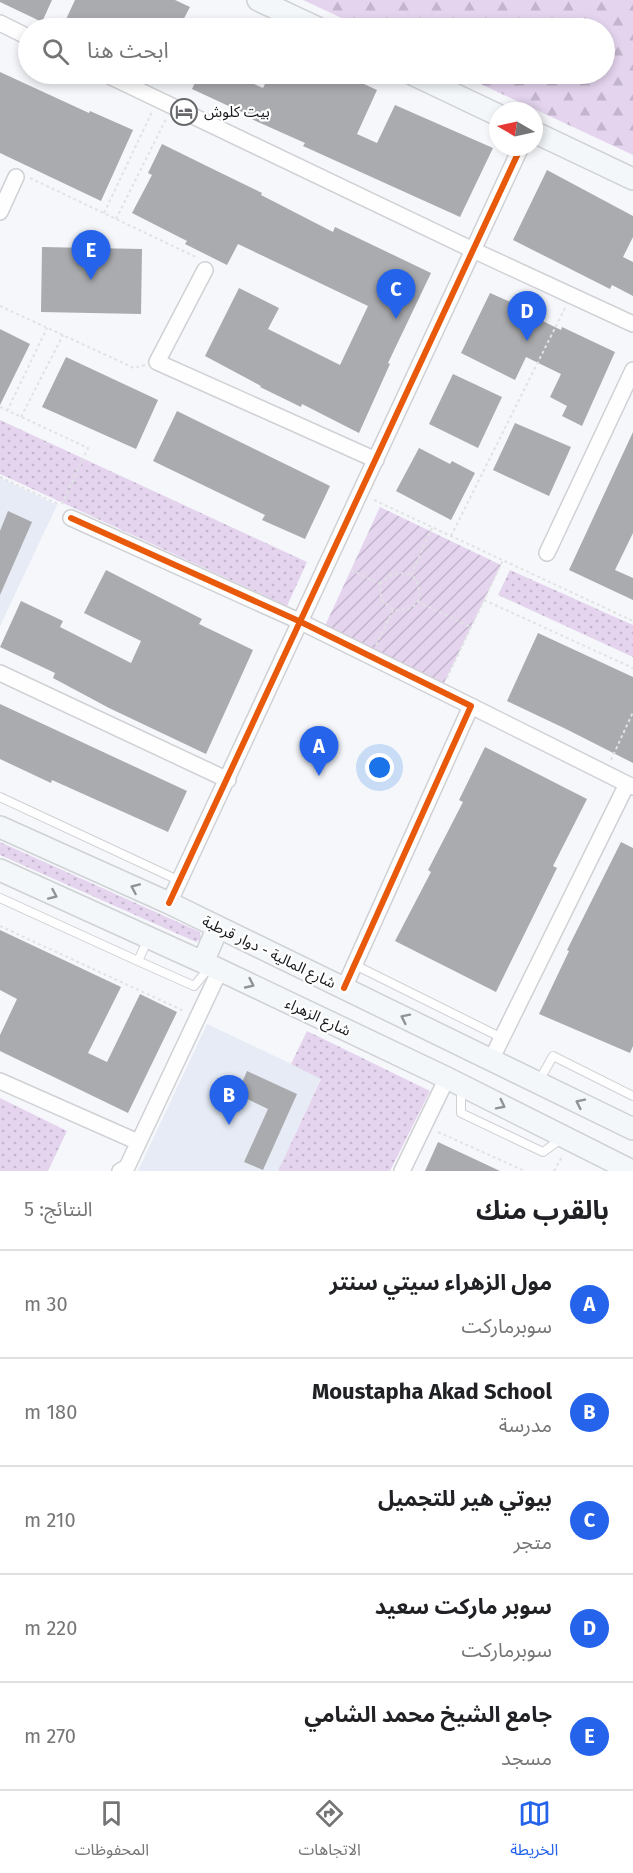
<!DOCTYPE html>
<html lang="ar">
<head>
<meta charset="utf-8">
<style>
  body { margin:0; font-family:"Fira Sans","Noto Sans Arabic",sans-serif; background:#f6f6f6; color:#202124; direction:rtl }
  .compass { position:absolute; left:489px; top:102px; width:54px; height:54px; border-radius:50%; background:#fff; box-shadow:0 3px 9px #0003; rotate:279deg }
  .you { position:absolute; left:380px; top:768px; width:21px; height:21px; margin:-15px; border:4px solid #fff; border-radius:50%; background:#1a73e8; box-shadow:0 0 0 9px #1a73e833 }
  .badge { display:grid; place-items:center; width:39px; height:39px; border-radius:50%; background:#2563eb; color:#fff; font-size:20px; font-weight:700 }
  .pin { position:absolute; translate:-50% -50px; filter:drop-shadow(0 2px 3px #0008) }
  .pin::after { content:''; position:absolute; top:32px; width:21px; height:18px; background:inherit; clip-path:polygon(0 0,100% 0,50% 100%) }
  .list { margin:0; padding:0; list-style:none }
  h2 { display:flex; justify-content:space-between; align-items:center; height:78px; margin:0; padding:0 24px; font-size:26px }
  h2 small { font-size:20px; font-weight:400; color:#757577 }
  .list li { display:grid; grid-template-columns:39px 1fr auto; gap:18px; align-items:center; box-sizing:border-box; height:108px; padding:0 24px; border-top:2px solid #e0e0e0 }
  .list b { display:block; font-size:22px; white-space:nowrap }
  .list p { margin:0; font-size:20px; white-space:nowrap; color:#757577 }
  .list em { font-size:20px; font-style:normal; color:#757577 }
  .icon { flex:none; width:33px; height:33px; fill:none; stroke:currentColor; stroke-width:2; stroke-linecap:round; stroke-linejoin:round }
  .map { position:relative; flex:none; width:633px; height:1171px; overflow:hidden; direction:ltr }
  .search { position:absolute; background:#fff; box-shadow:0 3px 9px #0003; left:18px; right:18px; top:18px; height:66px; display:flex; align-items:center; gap:15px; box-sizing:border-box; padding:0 21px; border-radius:33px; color:#757577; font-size:22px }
  .sheet { height:618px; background:#fff }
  nav { display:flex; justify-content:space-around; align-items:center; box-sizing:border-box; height:84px; border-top:2px solid #e0e0e0; background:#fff; font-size:16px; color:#757577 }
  nav a { display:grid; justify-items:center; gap:3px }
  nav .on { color:#2563eb }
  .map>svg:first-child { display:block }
</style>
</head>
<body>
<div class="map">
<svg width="633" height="1171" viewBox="0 0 633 1171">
  <defs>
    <pattern id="grass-dots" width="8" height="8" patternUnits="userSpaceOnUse" patternTransform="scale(1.5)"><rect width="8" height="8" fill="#e4d4ee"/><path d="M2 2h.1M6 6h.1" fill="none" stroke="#c3b5cc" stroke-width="1.8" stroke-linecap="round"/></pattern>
    <pattern id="forest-firs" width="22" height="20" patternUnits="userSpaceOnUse" patternTransform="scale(1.5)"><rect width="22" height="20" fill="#e4d4ee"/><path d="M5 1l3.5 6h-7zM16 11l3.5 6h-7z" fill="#c3b5cc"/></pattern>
    <pattern id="garden-furrows" width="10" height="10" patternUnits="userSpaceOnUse" patternTransform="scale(1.5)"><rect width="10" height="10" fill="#e4d4ee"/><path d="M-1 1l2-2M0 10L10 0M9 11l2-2" fill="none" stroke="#c3b5cc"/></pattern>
  </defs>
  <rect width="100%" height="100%" fill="#f5f7fb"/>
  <path fill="#e6ebf5" d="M 0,478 L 57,505 L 0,626 Z
    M 207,1024 L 321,1078 L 278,1171 L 138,1171 Z"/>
  <path fill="url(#grass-dots)" d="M 0,420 L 307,562 L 287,606 L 0,474 Z
    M 510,570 L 633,625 L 633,657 L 498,595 Z
    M 0,842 L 200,932 L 201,939 L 196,942 L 0,855 Z
    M 307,1031 L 430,1091 L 390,1171 L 278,1171 L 321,1079 L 291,1064 Z
    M 0,1098 L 67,1131 L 48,1171 L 0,1171 Z"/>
  <path fill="url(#forest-firs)" d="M 303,0 L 633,0 L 633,155 L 459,74 L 604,74 L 604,28 L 363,28 Z"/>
  <path fill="url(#garden-furrows)" d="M 380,507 L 501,565 L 444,683 L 324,628 Z"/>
  <path fill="#aaabae" d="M 0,0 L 52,0 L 42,22 L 0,2 Z
    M 75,0 L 175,0 L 190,7 L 179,28 L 62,28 Z
    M 0,72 L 89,113 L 90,111 L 133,130 L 101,201 L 0,153 Z
    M 199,74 L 232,74 L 263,88 L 270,74 L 342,74 L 377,90 L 357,134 L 377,143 L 395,105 L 493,148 L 460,217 L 303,146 L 305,143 L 247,117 L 248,115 L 192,89 Z
    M 162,144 L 221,173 L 262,193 L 261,195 L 333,232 L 335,227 L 431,273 L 388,363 L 390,364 L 359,433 L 302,404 L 301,407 L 260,387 L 261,386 L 205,356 L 239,288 L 279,308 L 268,329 L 340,365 L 368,306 L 238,244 L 227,265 L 185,244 L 187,241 L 132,213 L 152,175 L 148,173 Z
    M 547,170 L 633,216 L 633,237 L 623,257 L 633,262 L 633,296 L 612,285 L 610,289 L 513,240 Z
    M 42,247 L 142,249 L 141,314 L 41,312 Z
    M 490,293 L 513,303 L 512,306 L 561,330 L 562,327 L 615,352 L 582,426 L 562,416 L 567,406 L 550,397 L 561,374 L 526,357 L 515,380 L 461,353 Z
    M 0,329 L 30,344 L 0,405 Z
    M 66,357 L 158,400 L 136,449 L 42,407 Z
    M 453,374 L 502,397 L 478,448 L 429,424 Z
    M 177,411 L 330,486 L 305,539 L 262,520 L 265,515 L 153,461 Z
    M 515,423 L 571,447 L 549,496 L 493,470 Z
    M 633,432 L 633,533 L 615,570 L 633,578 L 633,600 L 569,570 Z
    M 419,448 L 450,464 L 452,461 L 475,473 L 451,520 L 396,491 Z
    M 8,511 L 32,522 L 0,595 L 0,531 Z
    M 106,570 L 202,619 L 199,624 L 253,650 L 206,754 L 109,708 L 53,678 L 55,673 L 0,647 L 21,601 L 63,621 L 60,627 L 131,663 L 141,641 L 84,613 Z
    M 538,633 L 633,677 L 633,763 L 566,729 L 507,701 Z
    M 0,704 L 187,791 L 168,832 L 52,780 L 51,783 L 0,759 Z
    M 485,747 L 587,799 L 553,866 L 557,868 L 496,992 L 395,941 L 431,872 L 428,870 L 463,802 L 459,800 Z
    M 621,842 L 633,848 L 633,1046 L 630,1053 L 539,1014 L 569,951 L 567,950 Z
    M 0,930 L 121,987 L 88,1053 L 107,1062 L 140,994 L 177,1012 L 128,1113 L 0,1051 L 0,1035 L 17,999 L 0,990 Z
    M 247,1071 L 297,1094 L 263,1170 L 244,1162 L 268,1109 L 237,1094 Z
    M 438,1142 L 500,1171 L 425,1171 Z"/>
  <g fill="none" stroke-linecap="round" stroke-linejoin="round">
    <defs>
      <path id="lane" d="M 0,797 L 180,881
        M 0,898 L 138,961 L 148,939
        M 138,961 L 194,986 L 210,967
        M 355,965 L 502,1038
        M 539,1081 L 553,1056 L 633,1096
        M 461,1088 L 461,1113 L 543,1152 L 561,1139"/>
      <path id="street" d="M 0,23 L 28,37
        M 105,74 L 473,250 L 633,324
        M 0,212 L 16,177
        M 205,270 L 157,362 L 376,460
        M 71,518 L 301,622 L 471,706 L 344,988
        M 547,553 L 633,370
        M 0,673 L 228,780
        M 471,706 L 633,787
        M 169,903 L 521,147
        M 491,1060 L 627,784
        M 0,1081 L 138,1142
        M 120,1171 L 127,1167 L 220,970
        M 402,1171 L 447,1078"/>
      <path id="secondary" d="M 258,0 L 318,28
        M 412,74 L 498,115
        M 534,132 L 633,179
        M 0,827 L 169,903 L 633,1129
        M 0,870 L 220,970 L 447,1078 L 632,1171
        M 203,962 L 218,927"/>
    </defs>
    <use href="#lane" stroke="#cfd1d4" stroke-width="10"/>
    <use href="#street" stroke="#cfd1d4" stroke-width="18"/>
    <use href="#secondary" stroke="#cfd1d4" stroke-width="24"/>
    <path stroke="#e1e2e3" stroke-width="2" stroke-dasharray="3 3" stroke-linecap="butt" d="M 30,178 L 198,258
      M 104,213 L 152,112
      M 116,219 L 166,119
      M 0,306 L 134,368 L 145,365
      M 0,407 L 88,448 L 61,506
      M 7,411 L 47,328
      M 21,417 L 63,335
      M 0,477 L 60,505
      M 374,500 L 633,621
      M 451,536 L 565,308
      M 351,570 L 380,584 L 381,599 L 393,610 C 403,610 411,610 418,602 L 471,627
      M 380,584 C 390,574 397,571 411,575
      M 484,600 L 633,668
      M 418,602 C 421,592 419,581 411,575 L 432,528
      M 376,645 L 393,610
      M 447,678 L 503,560
      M 611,760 L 633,712
      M 0,926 L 184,1011
      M 438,1132 L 525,1171
      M 554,1171 L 563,1155"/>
    <use href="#lane" stroke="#fefefe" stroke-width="8"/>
    <use href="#street" stroke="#fefefe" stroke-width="15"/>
    <use href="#secondary" stroke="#f3f7f9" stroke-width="21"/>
    <defs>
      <path id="cycleway" d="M 71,518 L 301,622 L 471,706 L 344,988
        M 169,903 L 521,147"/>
    </defs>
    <use href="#cycleway" stroke="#fff" stroke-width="10"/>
    <use href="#cycleway" stroke="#e8590c" stroke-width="6"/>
  </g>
  <defs><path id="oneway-chevron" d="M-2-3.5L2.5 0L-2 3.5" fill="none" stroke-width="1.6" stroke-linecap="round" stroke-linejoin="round" transform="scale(1.5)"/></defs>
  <g stroke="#909396">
    <use href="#oneway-chevron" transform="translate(135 888) rotate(-156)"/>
    <use href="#oneway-chevron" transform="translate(53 895) rotate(24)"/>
    <use href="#oneway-chevron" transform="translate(250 984) rotate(25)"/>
    <use href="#oneway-chevron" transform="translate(405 1018) rotate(-154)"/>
    <use href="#oneway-chevron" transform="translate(580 1103) rotate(-154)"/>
    <use href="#oneway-chevron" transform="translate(501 1105) rotate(27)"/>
  </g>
  <defs>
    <symbol id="hotel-ring" viewBox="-11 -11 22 22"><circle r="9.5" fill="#fff" stroke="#65676a" stroke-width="1.5"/><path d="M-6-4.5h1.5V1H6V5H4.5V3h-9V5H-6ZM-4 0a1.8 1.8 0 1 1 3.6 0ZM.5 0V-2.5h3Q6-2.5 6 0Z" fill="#65676a"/></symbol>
  </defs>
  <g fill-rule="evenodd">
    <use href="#hotel-ring" x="169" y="97" width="30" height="30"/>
  </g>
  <g text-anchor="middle" stroke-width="4.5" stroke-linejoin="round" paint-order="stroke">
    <g font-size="15" fill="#18191c" stroke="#fff" text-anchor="start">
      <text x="204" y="117">بيت كلوش</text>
    </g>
    <g font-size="15" fill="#18191c" stroke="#fff">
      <text transform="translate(269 952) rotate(26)" y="5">شارع المالية - دوار قرطبة</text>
      <text transform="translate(318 1017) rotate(25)" y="5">شارع الزهراء</text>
    </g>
  </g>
</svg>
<svg class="compass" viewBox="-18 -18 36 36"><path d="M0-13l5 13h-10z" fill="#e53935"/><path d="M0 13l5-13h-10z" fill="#757577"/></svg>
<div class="you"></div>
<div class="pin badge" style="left:319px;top:776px">A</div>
<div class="pin badge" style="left:229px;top:1125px">B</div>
<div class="pin badge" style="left:396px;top:319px">C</div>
<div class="pin badge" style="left:527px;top:341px">D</div>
<div class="pin badge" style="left:91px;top:280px">E</div>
<div class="search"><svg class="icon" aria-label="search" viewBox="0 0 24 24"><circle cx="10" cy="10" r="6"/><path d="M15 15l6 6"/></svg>ابحث هنا</div>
</div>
<section class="sheet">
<h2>بالقرب منك<small>النتائج: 5</small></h2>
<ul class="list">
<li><span class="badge">A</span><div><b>مول الزهراء سيتي سنتر</b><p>سوبرماركت</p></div><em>30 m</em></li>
<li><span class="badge">B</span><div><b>Moustapha Akad School</b><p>مدرسة</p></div><em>180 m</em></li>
<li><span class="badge">C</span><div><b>بيوتي هير للتجميل</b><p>متجر</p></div><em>210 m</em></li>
<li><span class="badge">D</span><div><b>سوبر ماركت سعيد</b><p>سوبرماركت</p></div><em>220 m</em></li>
<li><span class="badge">E</span><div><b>جامع الشيخ محمد الشامي</b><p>مسجد</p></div><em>270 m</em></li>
</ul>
</section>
<nav>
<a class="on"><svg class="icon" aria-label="map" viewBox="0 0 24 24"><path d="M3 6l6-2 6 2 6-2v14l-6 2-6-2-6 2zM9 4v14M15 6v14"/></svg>الخريطة</a>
<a><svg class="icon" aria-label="directions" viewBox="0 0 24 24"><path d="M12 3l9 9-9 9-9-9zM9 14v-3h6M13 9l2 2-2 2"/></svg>الاتجاهات</a>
<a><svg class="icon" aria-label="saved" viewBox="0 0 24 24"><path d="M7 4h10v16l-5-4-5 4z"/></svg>المحفوظات</a>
</nav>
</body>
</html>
